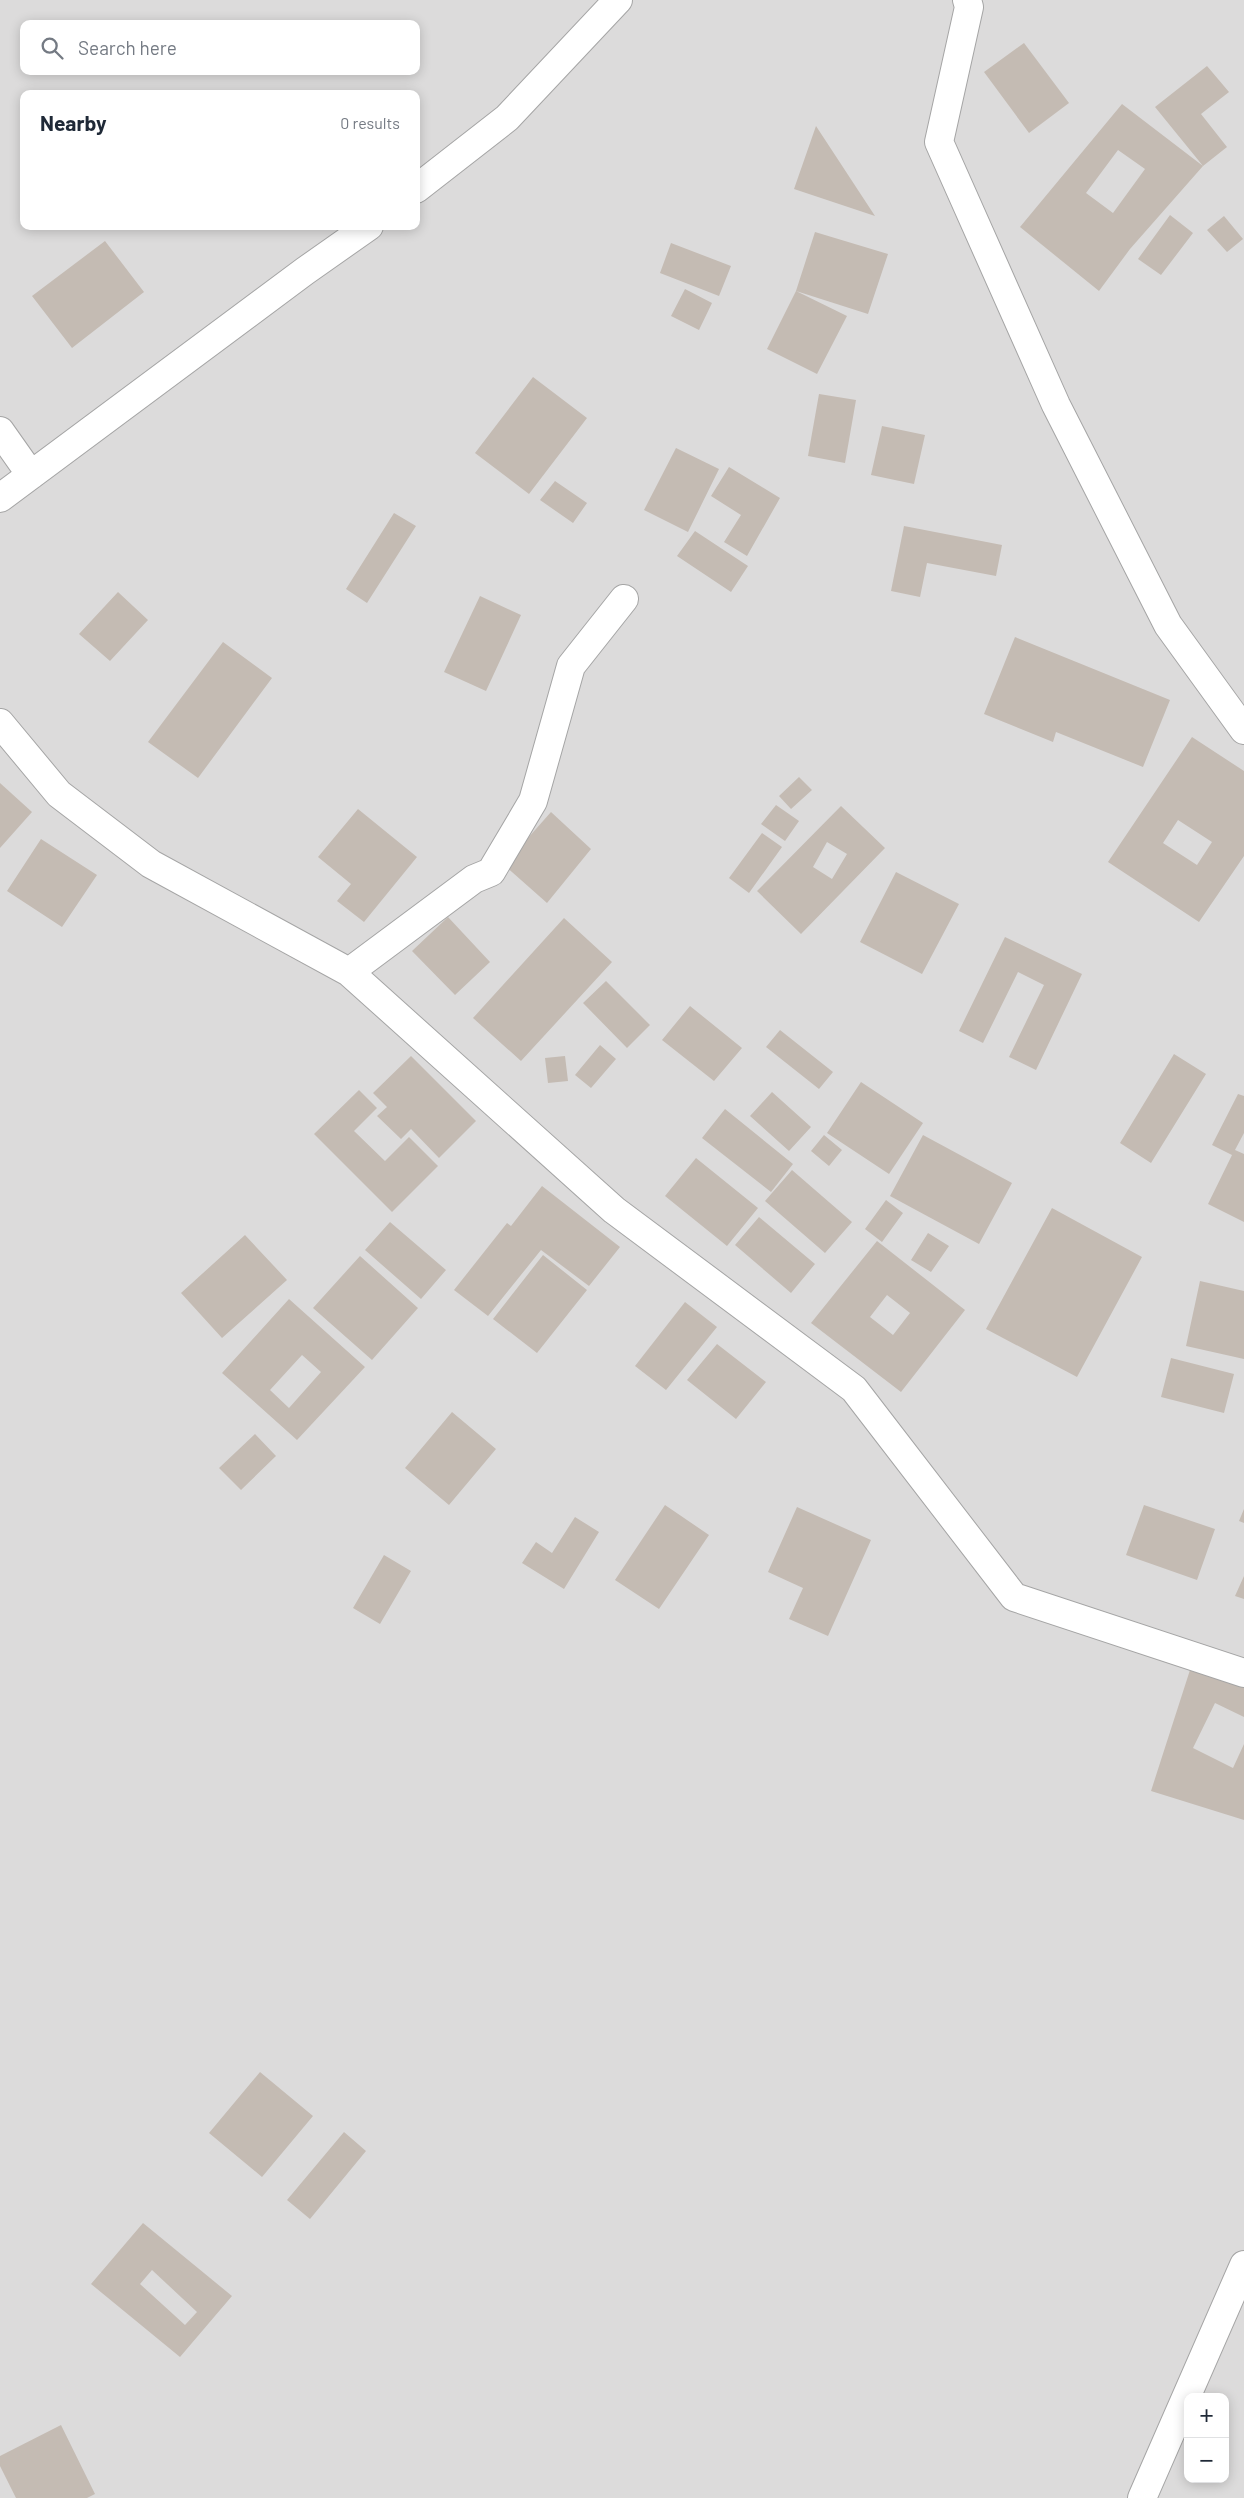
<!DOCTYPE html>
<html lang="en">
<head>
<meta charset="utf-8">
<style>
  body { margin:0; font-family:Barlow,sans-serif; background:#f6f6f7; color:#1f2937 }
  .controls { position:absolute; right:15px; bottom:15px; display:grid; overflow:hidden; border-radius:10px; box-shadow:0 2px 12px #0003 }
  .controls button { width:45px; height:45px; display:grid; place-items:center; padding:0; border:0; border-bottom:1px solid #e0e1e3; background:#fff; color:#1f2937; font:25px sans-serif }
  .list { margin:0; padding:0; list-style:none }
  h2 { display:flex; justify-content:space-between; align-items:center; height:65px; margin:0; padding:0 20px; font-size:21px }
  h2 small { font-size:16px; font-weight:400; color:#747a83 }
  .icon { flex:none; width:28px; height:28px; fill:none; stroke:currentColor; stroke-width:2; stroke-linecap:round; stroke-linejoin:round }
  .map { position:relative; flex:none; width:1244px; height:2498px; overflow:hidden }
  .search { position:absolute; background:#fff; box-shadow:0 2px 12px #0003; left:20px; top:20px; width:400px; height:55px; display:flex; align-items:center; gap:12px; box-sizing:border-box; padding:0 18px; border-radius:10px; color:#747a83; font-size:19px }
  .panel { position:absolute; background:#fff; box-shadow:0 2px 12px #0003; left:20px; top:90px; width:400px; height:140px; border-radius:10px }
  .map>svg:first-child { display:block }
</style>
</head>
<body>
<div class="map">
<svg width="1244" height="2498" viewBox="0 0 1244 2498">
  <rect width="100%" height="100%" fill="#efebe4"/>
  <path fill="#dcdbdb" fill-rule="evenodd" d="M 0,0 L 1244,0 L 1244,2498 L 0,2498 ZM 24,24 L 416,24 L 416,71 L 24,71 ZM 24,94 L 416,94 L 416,226 L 24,226 ZM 1188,2397 L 1225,2397 L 1225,2479 L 1188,2479 Z"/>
  <path fill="#c4bbb3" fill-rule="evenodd" d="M 1024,43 L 1069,103 L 1029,133 L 984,72 Z
    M 1207,66 L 1229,92 L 1201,114 L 1227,147 L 1203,166 L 1130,249 L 1099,291 L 1020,227 L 1122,104 L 1203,166 L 1155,107 ZM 1118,150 L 1145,169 L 1113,213 L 1086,193 Z
    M 816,126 L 875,216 L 794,189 Z
    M 1170,215 L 1193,233 L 1161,275 L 1138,259 Z
    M 1224,216 L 1243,239 L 1227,252 L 1207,230 Z
    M 815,232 L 888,254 L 868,314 L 796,291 L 847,316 L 817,374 L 767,349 L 796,291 Z
    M 105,241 L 144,292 L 72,348 L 32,296 Z
    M 671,243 L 731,266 L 719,296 L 660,273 Z
    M 685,289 L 712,303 L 699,330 L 671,316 Z
    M 533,377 L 587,418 L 529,494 L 475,453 Z
    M 819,394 L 856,400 L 845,463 L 808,456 Z
    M 882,426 L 925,435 L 914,484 L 871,475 Z
    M 676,448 L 719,469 L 688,532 L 644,510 Z
    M 729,467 L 780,498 L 747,556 L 724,542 L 741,515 L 711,496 Z
    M 555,481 L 587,503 L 573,523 L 540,500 Z
    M 394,513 L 416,526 L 367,603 L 346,589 Z
    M 904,526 L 1002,545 L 996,576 L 927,563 L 920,597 L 891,591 Z
    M 695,531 L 748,566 L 731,592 L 677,556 Z
    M 118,592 L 148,620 L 110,661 L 79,634 Z
    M 480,596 L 521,615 L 486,691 L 444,672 Z
    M 1015,637 L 1170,700 L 1143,767 L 1056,732 L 1053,742 L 984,714 Z
    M 223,642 L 272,678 L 198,778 L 148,742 Z
    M 1192,737 L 1244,771 L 1244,856 L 1199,922 L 1108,862 ZM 1178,820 L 1212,842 L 1197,865 L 1163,843 Z
    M 799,777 L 812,790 L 791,809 L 779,796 Z
    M 0,783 L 32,812 L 0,848 Z
    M 776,805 L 799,821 L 785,841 L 761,824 Z
    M 841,806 L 885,848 L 801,934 L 757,891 ZM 827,842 L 847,854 L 832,879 L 813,867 Z
    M 358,809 L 417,857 L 364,922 L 337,901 L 351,884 L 318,857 Z
    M 551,812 L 591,849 L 547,903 L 504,865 Z
    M 762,833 L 782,847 L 749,893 L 729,878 Z
    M 41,839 L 97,875 L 62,927 L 7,891 Z
    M 896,872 L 959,904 L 922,974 L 860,942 Z
    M 448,917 L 490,962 L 455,995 L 412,951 Z
    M 564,918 L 612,962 L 521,1061 L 473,1018 Z
    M 1005,937 L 1082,974 L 1036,1070 L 1009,1057 L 1044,985 L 1018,972 L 983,1043 L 959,1031 Z
    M 606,981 L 650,1025 L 627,1048 L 583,1003 Z
    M 690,1006 L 742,1048 L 714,1081 L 662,1040 Z
    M 780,1030 L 833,1072 L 819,1089 L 766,1047 Z
    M 600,1045 L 616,1059 L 591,1088 L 575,1075 Z
    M 1174,1054 L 1206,1074 L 1151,1163 L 1120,1143 Z
    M 411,1056 L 476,1121 L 439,1158 L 411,1129 L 401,1139 L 377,1116 L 387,1107 L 373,1093 Z
    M 565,1056 L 568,1081 L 548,1083 L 545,1058 Z
    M 861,1082 L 923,1123 L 889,1174 L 827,1133 Z
    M 359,1090 L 377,1108 L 354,1131 L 385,1161 L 409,1137 L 438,1166 L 392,1212 L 314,1134 Z
    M 772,1092 L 811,1127 L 789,1151 L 750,1116 Z
    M 1238,1094 L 1244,1096 L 1244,1133 L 1235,1150 L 1244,1154 L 1244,1222 L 1208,1204 L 1232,1155 L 1212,1145 Z
    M 725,1109 L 793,1164 L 771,1192 L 702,1138 Z
    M 824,1135 L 842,1150 L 829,1166 L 811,1151 Z
    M 923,1135 L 1012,1183 L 979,1244 L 890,1196 Z
    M 696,1158 L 758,1208 L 727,1246 L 665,1196 Z
    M 792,1170 L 852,1222 L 825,1253 L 765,1201 Z
    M 542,1186 L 620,1247 L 589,1286 L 541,1250 L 488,1316 L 454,1290 L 507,1223 L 511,1226 Z
    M 886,1200 L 903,1213 L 882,1242 L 865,1229 Z
    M 1052,1208 L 1142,1257 L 1077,1377 L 986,1329 Z
    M 759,1217 L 815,1264 L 791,1293 L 735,1245 Z
    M 390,1222 L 446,1270 L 421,1299 L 365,1250 Z
    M 928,1233 L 949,1246 L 931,1272 L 911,1260 Z
    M 245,1235 L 287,1280 L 222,1338 L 181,1293 Z
    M 877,1241 L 965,1310 L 901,1392 L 811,1323 ZM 887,1295 L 910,1313 L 893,1335 L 870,1317 Z
    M 543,1255 L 587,1290 L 537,1353 L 493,1319 Z
    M 360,1256 L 418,1308 L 372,1360 L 313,1308 Z
    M 1200,1281 L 1244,1291 L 1244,1359 L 1186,1346 Z
    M 289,1299 L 365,1367 L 297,1440 L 222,1373 ZM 302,1355 L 321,1372 L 289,1408 L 270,1390 Z
    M 685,1302 L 717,1327 L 666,1390 L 635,1366 Z
    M 717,1344 L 766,1382 L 736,1419 L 687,1380 Z
    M 1171,1358 L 1234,1374 L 1224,1413 L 1161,1397 Z
    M 452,1412 L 496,1449 L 449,1505 L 405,1468 Z
    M 255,1434 L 276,1456 L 241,1490 L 219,1468 Z
    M 665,1505 L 709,1535 L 659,1609 L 615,1580 Z
    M 1144,1505 L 1215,1529 L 1197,1580 L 1126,1555 Z
    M 797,1507 L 871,1540 L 828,1636 L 789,1619 L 803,1588 L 768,1572 Z
    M 1244,1509 L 1244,1523 L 1239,1521 Z
    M 575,1517 L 599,1532 L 564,1589 L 522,1563 L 536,1542 L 552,1553 Z
    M 384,1555 L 411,1571 L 380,1624 L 353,1608 Z
    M 1244,1576 L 1244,1599 L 1235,1596 Z
    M 1190,1670 L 1244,1687 L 1244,1717 L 1215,1703 L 1193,1748 L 1233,1768 L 1244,1744 L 1244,1820 L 1151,1791 Z
    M 260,2072 L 313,2116 L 262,2177 L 209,2133 Z
    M 344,2132 L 366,2151 L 310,2219 L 287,2200 Z
    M 143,2223 L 232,2296 L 180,2357 L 91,2284 ZM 152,2270 L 197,2312 L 185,2325 L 140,2284 Z
    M 61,2425 L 95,2494 L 87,2498 L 16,2498 L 0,2466 L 0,2456 Z"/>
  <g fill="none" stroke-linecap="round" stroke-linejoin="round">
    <defs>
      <path id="street" d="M 967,0 L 969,7 L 939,142 L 1056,405 L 1168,625 L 1244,730
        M 416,189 L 507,118 L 618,0
        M 0,431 L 31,475
        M 0,498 L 305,271 L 369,226
        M 0,723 L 59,794 L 151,864 L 349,972 L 614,1210 L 854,1389 L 1014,1597 L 1244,1673
        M 349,972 L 474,879 L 491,872 L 533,801 L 571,666 L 624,599
        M 1142,2498 L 1244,2265"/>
    </defs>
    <use href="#street" stroke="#a5a5a5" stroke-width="30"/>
    <use href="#street" stroke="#fff" stroke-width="28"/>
  </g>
</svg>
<div class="controls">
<button>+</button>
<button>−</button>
</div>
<div class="search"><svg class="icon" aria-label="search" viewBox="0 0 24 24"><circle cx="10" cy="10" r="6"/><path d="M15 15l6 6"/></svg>Search here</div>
<section class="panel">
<h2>Nearby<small>0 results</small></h2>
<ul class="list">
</ul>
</section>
</div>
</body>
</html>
